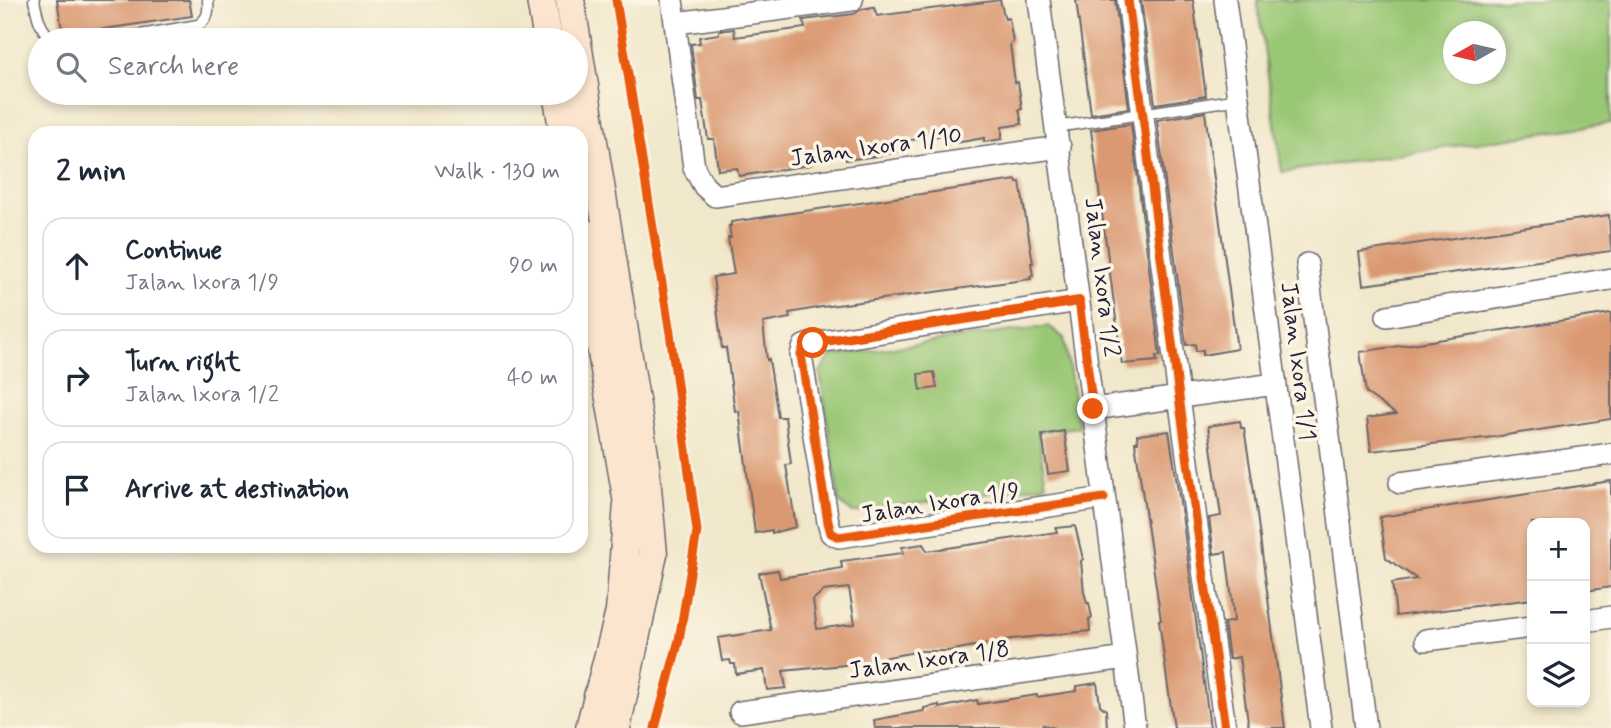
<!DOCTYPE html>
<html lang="en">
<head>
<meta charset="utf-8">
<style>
  body { margin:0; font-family:Mynerve,sans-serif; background:#f6f6f7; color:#1f2937 }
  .controls { position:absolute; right:21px; bottom:21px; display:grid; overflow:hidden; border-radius:14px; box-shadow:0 4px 10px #0003 }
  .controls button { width:63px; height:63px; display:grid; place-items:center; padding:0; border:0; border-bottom:2px solid #e0e1e3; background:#fff; color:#1f2937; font:35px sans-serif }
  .compass { position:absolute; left:1443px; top:21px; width:63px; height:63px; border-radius:50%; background:#fff; box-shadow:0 4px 10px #0003; rotate:262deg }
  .stop { position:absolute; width:21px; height:21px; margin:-16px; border:5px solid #ea580c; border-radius:50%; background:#fff }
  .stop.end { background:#ea580c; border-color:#fff; box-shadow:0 2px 7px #0008 }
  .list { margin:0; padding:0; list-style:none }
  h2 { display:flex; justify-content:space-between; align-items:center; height:91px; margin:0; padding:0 28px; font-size:30px }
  h2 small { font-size:23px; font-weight:400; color:#747a83 }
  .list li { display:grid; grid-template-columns:46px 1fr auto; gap:21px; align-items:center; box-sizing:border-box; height:98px; margin:0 14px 14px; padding:0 14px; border:2px solid #e0e1e3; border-radius:21px }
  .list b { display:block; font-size:26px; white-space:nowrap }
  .list p { margin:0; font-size:23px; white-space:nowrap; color:#747a83 }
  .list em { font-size:23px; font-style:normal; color:#747a83 }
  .icon { flex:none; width:38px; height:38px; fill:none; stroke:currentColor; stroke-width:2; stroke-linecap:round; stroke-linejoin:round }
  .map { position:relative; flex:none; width:1611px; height:728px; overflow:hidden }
  .search { position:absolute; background:#fff; box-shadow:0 4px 10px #0003; left:28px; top:28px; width:560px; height:77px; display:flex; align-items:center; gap:18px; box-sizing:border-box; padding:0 24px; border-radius:38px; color:#747a83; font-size:26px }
  .panel { position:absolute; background:#fff; box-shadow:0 4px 10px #0003; left:28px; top:126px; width:560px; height:427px; border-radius:21px }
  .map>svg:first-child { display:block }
</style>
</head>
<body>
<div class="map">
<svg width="1611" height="728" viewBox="0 0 1611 728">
  <rect width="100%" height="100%" fill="#fcf5e5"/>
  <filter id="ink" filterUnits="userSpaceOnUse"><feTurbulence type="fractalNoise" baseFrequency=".0143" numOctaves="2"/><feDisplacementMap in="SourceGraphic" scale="14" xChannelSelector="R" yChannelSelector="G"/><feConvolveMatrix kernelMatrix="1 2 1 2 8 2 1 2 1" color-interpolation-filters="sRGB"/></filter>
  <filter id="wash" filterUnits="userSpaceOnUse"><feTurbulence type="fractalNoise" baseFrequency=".00686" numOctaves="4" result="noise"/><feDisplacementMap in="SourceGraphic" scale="28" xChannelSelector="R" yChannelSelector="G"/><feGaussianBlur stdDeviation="1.57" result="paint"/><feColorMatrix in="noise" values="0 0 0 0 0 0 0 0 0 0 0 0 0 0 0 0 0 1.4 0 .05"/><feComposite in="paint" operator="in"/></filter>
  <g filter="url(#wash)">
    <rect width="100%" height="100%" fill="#f1e7ca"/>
    <path fill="#9ac774" stroke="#5e7458" stroke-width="2" fill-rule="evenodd" d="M 1257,0 L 1611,0 L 1611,123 L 1282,172 ZM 1454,32 L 1496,32 L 1496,74 L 1454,74 Z
      M 1049,326 L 1064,338 L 1079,427 L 1038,432 L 1046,485 L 853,513 L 839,502 L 820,372 L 831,356 Z"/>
    <g id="blocks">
      <path fill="#da9972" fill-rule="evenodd" d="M 57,0 L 189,0 L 192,16 L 63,35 Z
        M 1000,0 L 1005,19 L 1009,18 L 1013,42 L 1010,44 L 1015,83 L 1018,82 L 1022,109 L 1019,109 L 1022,124 L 1002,127 L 1002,139 L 984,142 L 984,138 L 949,144 L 948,135 L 896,142 L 897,152 L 877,156 L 846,160 L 844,150 L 808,156 L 810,165 L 739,176 L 737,168 L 718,170 L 714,139 L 708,139 L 702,100 L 698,100 L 691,44 L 700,43 L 699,37 L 719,34 L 719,31 L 734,29 L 735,37 L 805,28 L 803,20 L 854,14 L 862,9 L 874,7 L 877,16 Z
        M 1076,0 L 1115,0 L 1129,108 L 1091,114 Z
        M 1141,0 L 1193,0 L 1206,96 L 1155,104 Z
        M 1205,112 L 1237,349 L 1203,355 L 1203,350 L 1196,351 L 1195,344 L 1186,345 L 1157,120 Z
        M 1131,124 L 1160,356 L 1156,356 L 1157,361 L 1122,364 L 1091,130 Z
        M 1016,180 L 1017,183 L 1020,182 L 1033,263 L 1031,263 L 1033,276 L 1030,276 L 1031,279 L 822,307 L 789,313 L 790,318 L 763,323 L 767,360 L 769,359 L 778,417 L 785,417 L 791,464 L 786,465 L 796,527 L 772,533 L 772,530 L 755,533 L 739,411 L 735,411 L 726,348 L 722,348 L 713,277 L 734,274 L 728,238 L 731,238 L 729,226 L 731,226 L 731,222 Z
        M 1609,215 L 1611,251 L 1363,285 L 1359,252 Z
        M 1611,313 L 1611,419 L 1493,437 L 1371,451 L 1367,418 L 1396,414 L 1366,393 L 1360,352 Z
        M 934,372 L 937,388 L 921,390 L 918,374 Z
        M 1240,421 L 1241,428 L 1244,428 L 1254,492 L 1285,728 L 1249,728 L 1239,657 L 1229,659 L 1224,623 L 1234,621 L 1232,599 L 1226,552 L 1214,554 L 1209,518 L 1221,516 L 1208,426 Z
        M 1064,431 L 1070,471 L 1048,474 L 1042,435 Z
        M 1169,431 L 1183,522 L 1210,728 L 1174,728 L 1167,680 L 1159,620 L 1161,620 L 1135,442 L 1138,442 L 1137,435 Z
        M 1611,481 L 1611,587 L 1585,591 L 1585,523 L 1532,523 L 1532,599 L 1396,616 L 1392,583 L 1417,579 L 1386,558 L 1380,517 Z
        M 1075,526 L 1083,559 L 1081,561 L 1084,592 L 1087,603 L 1089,603 L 1092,618 L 1089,619 L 1090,631 L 1011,639 L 948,651 L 921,651 L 882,658 L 865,663 L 783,671 L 786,688 L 767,690 L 764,670 L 736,674 L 735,664 L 731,664 L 730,660 L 722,661 L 718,638 L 771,630 L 759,573 L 778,570 L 780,578 L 842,568 L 841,561 L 903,553 L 902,547 L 923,544 L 927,551 L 1057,532 L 1056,528 ZM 849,588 L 855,624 L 817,629 L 813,600 L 823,591 Z
        M 1097,683 L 1100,705 L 1106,710 L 1107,728 L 1055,728 L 1043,725 L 1041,728 L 875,728 L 874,720 L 924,711 L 924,708 L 939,705 L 939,708 L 977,700 L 978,704 L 1037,695 L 1037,697 L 1077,691 L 1077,686 Z"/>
    </g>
  </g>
  <g filter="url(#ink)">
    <use href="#blocks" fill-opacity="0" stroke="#6a676d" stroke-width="2"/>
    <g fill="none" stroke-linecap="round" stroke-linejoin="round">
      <defs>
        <path id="service" d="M 34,0 C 37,15 40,33 55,40
          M 111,40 L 198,25 C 208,19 209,12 208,0
          M 1056,127 L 1239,99"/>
        <path id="minor" d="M 672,0 L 694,168 L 704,186 L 715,196 L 1060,147
          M 1039,0 L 1135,728
          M 1128,0 L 1179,397 L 1225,728
          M 1225,0 L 1321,728
          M 676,23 L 852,0
          M 1307,264 L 1366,728
          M 1079,301 L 813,343 L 804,346 L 801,355 L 828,522 L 831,533 L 839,537 L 1104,498
          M 1387,316 L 1611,279
          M 1093,409 L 1275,384
          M 1400,483 L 1611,454
          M 1585,621 L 1611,617
          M 1426,640 L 1532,627
          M 740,712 L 1126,658"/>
        <path id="secondary" d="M 541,0 L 548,40
          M 570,0 L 644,455 L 653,554 L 616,728
          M 557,93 L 564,133
          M 581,231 L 628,503 L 620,612 L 590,728"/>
      </defs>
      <use href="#service" stroke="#6a676d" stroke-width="13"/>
      <use href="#minor" stroke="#6a676d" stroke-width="24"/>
      <use href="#secondary" stroke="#6a676d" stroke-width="31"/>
      <use href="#service" stroke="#fff" stroke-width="10"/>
      <use href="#minor" stroke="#fff" stroke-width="21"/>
      <use href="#secondary" stroke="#fce5cf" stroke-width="28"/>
      <defs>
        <path id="cycleway" d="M 616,0 L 670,333 L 697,531 L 679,640 L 655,728
          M 1128,0 L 1179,397 L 1225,728
          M 1079,301 L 813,343 L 804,346 L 801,355 L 828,522 L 831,533 L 839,537 L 1104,498"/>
      </defs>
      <use href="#cycleway" stroke="#fcf5e5" stroke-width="13"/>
      <use href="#cycleway" stroke="#e8590c" stroke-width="9"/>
    </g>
  </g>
  <g fill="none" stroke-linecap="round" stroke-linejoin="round" filter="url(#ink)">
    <path stroke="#ea580c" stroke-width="9" d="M 813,343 L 1079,301 L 1093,409"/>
  </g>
  <g text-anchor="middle" stroke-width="7" stroke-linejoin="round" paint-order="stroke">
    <g font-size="24" fill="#22223b" stroke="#fcf5e5">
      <text transform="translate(876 146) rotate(-8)" y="8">Jalan Ixora 1/10</text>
      <text transform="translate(1103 277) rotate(83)" y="8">Jalan Ixora 1/2</text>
      <text transform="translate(1299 361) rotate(83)" y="8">Jalan Ixora 1/1</text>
      <text transform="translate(940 502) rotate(-9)" y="8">Jalan Ixora 1/9</text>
      <text transform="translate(929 659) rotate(-8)" y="8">Jalan Ixora 1/8</text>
    </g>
  </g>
</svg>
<div class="controls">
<button>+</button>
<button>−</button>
<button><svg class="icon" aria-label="layers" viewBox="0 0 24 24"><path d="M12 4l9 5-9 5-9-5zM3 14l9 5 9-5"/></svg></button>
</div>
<svg class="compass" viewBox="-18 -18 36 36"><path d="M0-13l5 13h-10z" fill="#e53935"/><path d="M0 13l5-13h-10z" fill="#747a83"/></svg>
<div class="stop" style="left:813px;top:343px"></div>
<div class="stop end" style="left:1093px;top:409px"></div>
<div class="search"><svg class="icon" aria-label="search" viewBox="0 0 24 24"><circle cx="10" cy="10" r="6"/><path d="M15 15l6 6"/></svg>Search here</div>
<section class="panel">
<h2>2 min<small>Walk · 130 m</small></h2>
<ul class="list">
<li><svg class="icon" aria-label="ahead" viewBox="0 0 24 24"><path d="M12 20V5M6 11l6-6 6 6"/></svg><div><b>Continue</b><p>Jalan Ixora 1/9</p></div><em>90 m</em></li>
<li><svg class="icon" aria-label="right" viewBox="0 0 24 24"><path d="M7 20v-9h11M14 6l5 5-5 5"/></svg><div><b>Turn right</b><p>Jalan Ixora 1/2</p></div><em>40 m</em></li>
<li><svg class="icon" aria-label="arrive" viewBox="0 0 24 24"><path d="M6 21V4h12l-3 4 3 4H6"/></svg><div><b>Arrive at destination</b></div></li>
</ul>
</section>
</div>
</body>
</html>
